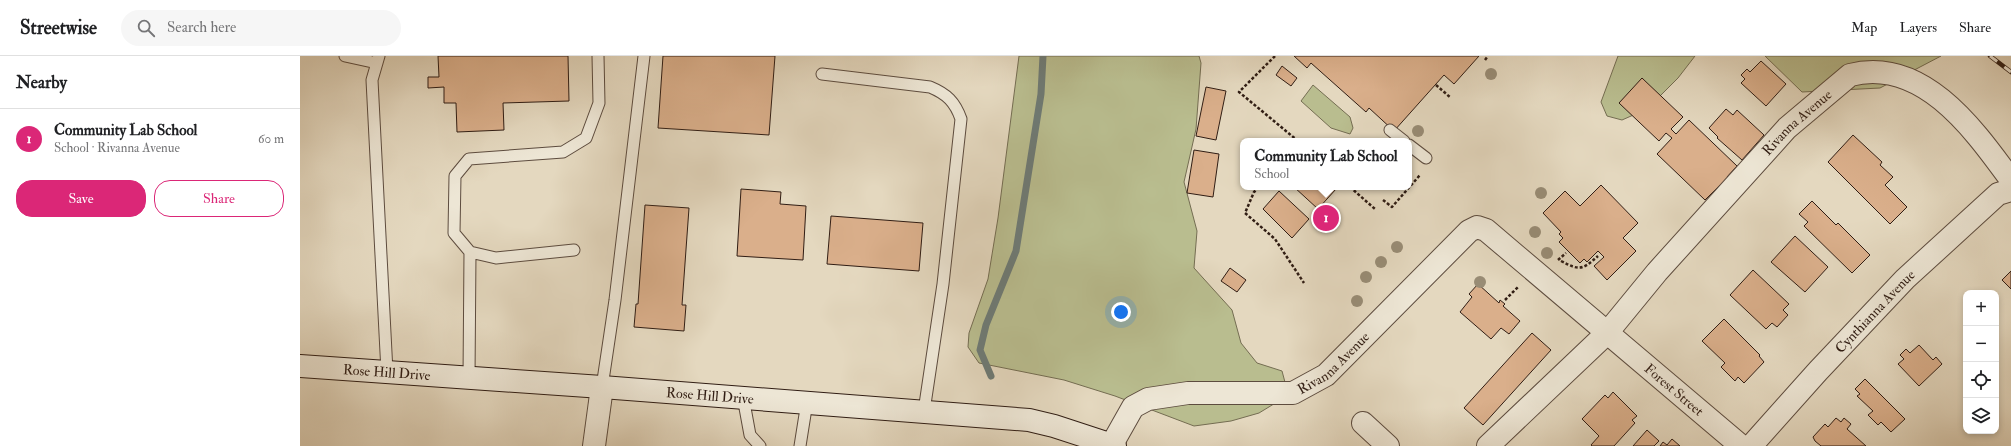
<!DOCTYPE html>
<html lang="en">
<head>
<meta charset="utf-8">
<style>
  body { margin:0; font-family:"IM FELL Double Pica",serif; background:#f6f6f6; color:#202124 }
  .controls { position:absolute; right:12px; bottom:12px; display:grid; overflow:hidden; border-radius:8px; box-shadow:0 2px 6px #0003 }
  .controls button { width:36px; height:36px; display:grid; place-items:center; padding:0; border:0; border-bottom:1px solid #e0e0e0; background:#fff; color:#202124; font:20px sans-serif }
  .you { position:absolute; left:821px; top:256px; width:14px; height:14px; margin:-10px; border:3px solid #fff; border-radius:50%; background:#1a73e8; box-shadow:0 0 0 6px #1a73e833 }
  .badge { display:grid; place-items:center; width:26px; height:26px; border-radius:50%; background:#db2777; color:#fff; font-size:13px; font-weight:700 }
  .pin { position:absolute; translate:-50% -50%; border:2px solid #fff; box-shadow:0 1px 4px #0006 }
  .popup { position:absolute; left:940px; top:82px; width:172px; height:52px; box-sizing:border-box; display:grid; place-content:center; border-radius:8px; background:#fff; filter:drop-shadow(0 1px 3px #0005); font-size:13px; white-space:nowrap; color:#757577 }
  .popup b { font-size:15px; color:#202124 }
  .popup::after { content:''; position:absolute; left:50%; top:100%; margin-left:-8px; border:8px solid transparent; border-top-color:#fff }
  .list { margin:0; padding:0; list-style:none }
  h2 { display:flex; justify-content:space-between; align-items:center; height:52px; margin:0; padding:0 16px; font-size:17px }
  h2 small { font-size:13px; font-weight:400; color:#757577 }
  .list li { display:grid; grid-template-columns:26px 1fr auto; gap:12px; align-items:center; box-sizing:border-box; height:60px; padding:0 16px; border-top:1px solid #e0e0e0 }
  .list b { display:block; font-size:15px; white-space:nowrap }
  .list p { margin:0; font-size:13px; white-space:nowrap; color:#757577 }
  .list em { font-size:13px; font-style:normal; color:#757577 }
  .actions { display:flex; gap:8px; padding:12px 16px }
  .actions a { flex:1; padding:9px 0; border:1px solid #db2777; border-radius:16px; text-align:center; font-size:14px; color:#db2777 }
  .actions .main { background:#db2777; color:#fff }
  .icon { flex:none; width:22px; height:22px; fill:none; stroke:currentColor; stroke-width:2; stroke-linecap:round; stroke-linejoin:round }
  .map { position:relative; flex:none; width:1711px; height:390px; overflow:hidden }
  header { display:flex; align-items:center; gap:24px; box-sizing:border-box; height:56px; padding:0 20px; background:#fff; border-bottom:1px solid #e0e0e0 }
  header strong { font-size:19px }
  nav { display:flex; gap:22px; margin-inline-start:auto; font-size:14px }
  .search { width:280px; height:36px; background:#f6f6f6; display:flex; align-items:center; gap:10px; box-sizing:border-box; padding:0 14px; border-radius:22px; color:#757577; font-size:15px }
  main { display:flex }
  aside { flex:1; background:#fff }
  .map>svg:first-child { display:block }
</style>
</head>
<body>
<header>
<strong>Streetwise</strong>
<div class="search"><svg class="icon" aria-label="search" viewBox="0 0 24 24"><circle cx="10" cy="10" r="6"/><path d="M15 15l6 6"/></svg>Search here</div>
<nav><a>Map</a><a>Layers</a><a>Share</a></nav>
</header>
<main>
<aside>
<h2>Nearby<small></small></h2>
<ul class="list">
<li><span class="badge">1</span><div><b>Community Lab School</b><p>School · Rivanna Avenue</p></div><em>60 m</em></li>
</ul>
<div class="actions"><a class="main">Save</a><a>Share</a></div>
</aside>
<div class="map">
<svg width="1711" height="390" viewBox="0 0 1711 390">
  <rect width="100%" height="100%" fill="#e4d8bf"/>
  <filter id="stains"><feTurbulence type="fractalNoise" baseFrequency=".005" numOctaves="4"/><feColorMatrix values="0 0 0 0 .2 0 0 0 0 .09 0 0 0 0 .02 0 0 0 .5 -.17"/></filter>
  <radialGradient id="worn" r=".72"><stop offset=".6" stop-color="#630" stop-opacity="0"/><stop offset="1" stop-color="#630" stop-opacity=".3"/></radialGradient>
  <path fill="#b9bd8f" stroke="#746d52" d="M 719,0 L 899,0 L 901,7 L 896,73 L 884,126 L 897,175 L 894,212 L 932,254 L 941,287 L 957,307 L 982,315 L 986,330 L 982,343 L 959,357 L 931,365 L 894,370 L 815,340 L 764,324 L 679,307 L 668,291 L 669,277 L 688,223 L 698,162 Z
    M 1318,0 L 1395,0 L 1378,22 L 1347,53 L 1322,64 L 1307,60 L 1301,46 Z
    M 1465,0 L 1641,0 L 1580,32 L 1502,36 Z
    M 1013,29 L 1050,61 L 1053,72 L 1050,78 L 1031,72 L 1001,45 Z"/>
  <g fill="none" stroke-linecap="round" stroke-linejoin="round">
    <path stroke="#6e7b76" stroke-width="7" d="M 691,320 L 680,294 L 686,269 L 716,195 L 741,38 L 743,0"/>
  </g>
  <path fill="#daaf8b" stroke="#301d14" d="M 138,0 L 268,0 L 269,45 L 203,47 L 204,74 L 157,76 L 156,47 L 144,47 L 144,31 L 128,32 L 128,21 L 139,21 Z
    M 363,0 L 475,0 L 469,79 L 358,72 Z
    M 994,0 L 1179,0 L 1154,28 L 1144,19 L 1094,75 L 1069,52 L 1066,56 L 1011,7 L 1007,12 Z
    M 1461,5 L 1486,28 L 1466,50 L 1441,27 L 1445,23 L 1441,19 L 1447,13 L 1450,16 Z
    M 982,10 L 997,22 L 991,30 L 976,19 Z
    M 1342,22 L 1383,61 L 1371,73 L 1376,78 L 1389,64 L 1437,110 L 1427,121 L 1431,124 L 1423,132 L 1420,129 L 1405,144 L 1357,98 L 1372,82 L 1366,77 L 1359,85 L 1319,47 Z
    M 906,31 L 926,35 L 916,84 L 896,80 Z
    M 1426,53 L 1433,59 L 1437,54 L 1464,79 L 1442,104 L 1417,82 L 1418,81 L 1409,72 Z
    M 1553,79 L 1582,106 L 1580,109 L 1593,121 L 1585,129 L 1607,151 L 1590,168 L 1528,106 Z
    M 894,94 L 919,98 L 913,141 L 887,137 Z
    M 1301,129 L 1338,167 L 1323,182 L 1336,195 L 1307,224 L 1294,210 L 1304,201 L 1298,195 L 1287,206 L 1284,203 L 1280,207 L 1259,186 L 1263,182 L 1259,178 L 1261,176 L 1243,157 L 1265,135 L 1280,150 Z
    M 994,131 L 1034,131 L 1036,133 L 1018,153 Z
    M 441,133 L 481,136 L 480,148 L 506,150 L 503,204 L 437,200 Z
    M 979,135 L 1009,163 L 992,182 L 963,153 Z
    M 1512,145 L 1536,169 L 1538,167 L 1570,199 L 1552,217 L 1504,170 L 1508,166 L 1499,158 Z
    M 345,149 L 389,152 L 382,249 L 386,249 L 384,275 L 334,271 L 336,248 L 338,248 Z
    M 531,160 L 623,167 L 619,215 L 527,208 Z
    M 1495,180 L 1528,211 L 1505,236 L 1471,206 Z
    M 930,212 L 946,224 L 937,236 L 921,225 Z
    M 1453,214 L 1489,248 L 1483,254 L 1488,259 L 1477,271 L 1472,267 L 1466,273 L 1430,239 Z
    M 1711,215 L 1711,233 L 1702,224 Z
    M 1178,228 L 1199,247 L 1200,244 L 1205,248 L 1203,250 L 1220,265 L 1209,278 L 1201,272 L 1191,283 L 1160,256 L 1172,241 L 1169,238 Z
    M 1424,263 L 1460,299 L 1459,300 L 1464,306 L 1444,327 L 1438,321 L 1435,325 L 1421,311 L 1425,307 L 1402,285 Z
    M 1232,277 L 1251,294 L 1183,369 L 1164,352 Z
    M 1619,289 L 1633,304 L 1636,301 L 1642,308 L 1619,330 L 1598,308 L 1604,303 L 1600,299 L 1606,293 L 1610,297 Z
    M 1565,323 L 1605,363 L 1591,376 L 1581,366 L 1578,369 L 1568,359 L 1573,355 L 1557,340 L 1560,338 L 1555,333 Z
    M 1313,336 L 1337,360 L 1332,364 L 1335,367 L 1314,390 L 1292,390 L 1291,389 L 1299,380 L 1282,363 L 1305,339 L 1308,342 Z
    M 1536,362 L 1541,366 L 1544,362 L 1551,368 L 1547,373 L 1566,390 L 1521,390 L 1515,385 L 1513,381 L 1525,368 L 1528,371 Z
    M 1347,374 L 1359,385 L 1354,390 L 1333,390 Z
    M 1372,383 L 1380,390 L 1360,390 L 1363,386 L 1367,389 Z"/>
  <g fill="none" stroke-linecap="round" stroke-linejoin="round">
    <defs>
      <path id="lane" d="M 45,0 L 77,7
        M 79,0 L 72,24 L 87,316
        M 522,18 L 630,31 C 647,38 655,46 661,63 L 643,228 L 624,355
        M 1090,74 L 1104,85
        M 1109,89 L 1126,102
        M 274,194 L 196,202 L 170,196 L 154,177 L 155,120 L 169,103 L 263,96 L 286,82 L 299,47 L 298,0
        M 169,322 L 170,196
        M 302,331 L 315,244 L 344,0
        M 443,341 L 450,379 L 460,390
        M 500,390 L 507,346"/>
      <g id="street">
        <path d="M 1063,367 L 1088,390"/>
        <path d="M 294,390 L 302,331"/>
        <path id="s1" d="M 811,390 L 833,351 L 848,343 L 888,337 L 993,337 L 1026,319 L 1169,175 L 1177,171 L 1186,174 L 1441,390"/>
        <path id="s2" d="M 1188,390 L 1307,277 L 1357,216 L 1487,72 L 1550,19 C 1623,0 1675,75 1711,124"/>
        <path id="s3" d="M 1451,390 L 1518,315 L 1605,223 L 1698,138 L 1711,134"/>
      </g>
      <g id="secondary">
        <path id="s4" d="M 0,310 L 302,331 L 729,364 L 754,370 L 815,390"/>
      </g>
    </defs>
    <use href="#lane" stroke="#5d4c3f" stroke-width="13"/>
    <use href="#street" stroke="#5d4c3f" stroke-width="24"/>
    <use href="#secondary" stroke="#301d14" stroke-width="24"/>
    <path stroke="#301d14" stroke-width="2.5" stroke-dasharray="3 2" stroke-linecap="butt" d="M 975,0 L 939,36 L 998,85
      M 1185,4 L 1188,0
      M 1136,29 L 1151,42
      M 959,131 L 954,136 L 945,157 L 975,183 L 1004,227
      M 1050,131 L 1075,153
      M 1083,144 L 1092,151 L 1120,119
      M 1258,204 L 1266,197
      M 1261,205 C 1280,215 1282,214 1298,200
      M 1205,244 L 1219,230"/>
    <use href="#lane" stroke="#ede6d5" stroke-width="11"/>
    <use href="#street" stroke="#ede6d5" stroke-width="22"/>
    <use href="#secondary" stroke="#ede6d5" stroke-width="22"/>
    <defs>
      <path id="rail" d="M 1690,0 L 1711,16"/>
    </defs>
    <use href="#rail" stroke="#301d14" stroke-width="4.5"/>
    <use href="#rail" stroke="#ede6d5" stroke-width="3" stroke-dasharray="9" stroke-linecap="butt"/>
  </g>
  <g fill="#988c75">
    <circle cx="1191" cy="18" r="6"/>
    <circle cx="1118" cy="75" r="6"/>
    <circle cx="1241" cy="137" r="6"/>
    <circle cx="1235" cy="176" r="6"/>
    <circle cx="1097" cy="191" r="6"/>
    <circle cx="1247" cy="197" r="6"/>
    <circle cx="1081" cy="206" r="6"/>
    <circle cx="1066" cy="221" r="6"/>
    <circle cx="1180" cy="226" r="6"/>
    <circle cx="1057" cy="245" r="6"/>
  </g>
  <g text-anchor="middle" stroke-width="4" stroke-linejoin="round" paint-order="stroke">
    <g font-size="14" fill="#301d14" stroke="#ede6d5">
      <text dy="5" stroke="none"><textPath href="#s2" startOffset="448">Rivanna Avenue</textPath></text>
      <text dy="5" stroke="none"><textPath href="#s3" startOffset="183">Cynthianna Avenue</textPath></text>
      <text dy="5" stroke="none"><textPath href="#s1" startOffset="258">Rivanna Avenue</textPath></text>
      <text dy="5" stroke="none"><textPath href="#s4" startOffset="87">Rose Hill Drive</textPath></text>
      <text dy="5" stroke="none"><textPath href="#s1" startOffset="713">Forest Street</textPath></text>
      <text dy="5" stroke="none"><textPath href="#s4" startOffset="411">Rose Hill Drive</textPath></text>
    </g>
  </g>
  <rect width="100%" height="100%" filter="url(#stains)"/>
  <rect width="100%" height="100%" fill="url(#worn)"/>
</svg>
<div class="controls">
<button>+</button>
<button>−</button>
<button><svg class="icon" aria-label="locate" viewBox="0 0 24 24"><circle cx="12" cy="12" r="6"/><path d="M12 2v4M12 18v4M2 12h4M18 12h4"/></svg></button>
<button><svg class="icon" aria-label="layers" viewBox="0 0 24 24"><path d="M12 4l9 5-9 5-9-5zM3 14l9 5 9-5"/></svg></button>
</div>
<div class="you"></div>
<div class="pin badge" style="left:1026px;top:162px">1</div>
<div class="popup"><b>Community Lab School</b>School</div>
</div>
</main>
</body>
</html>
